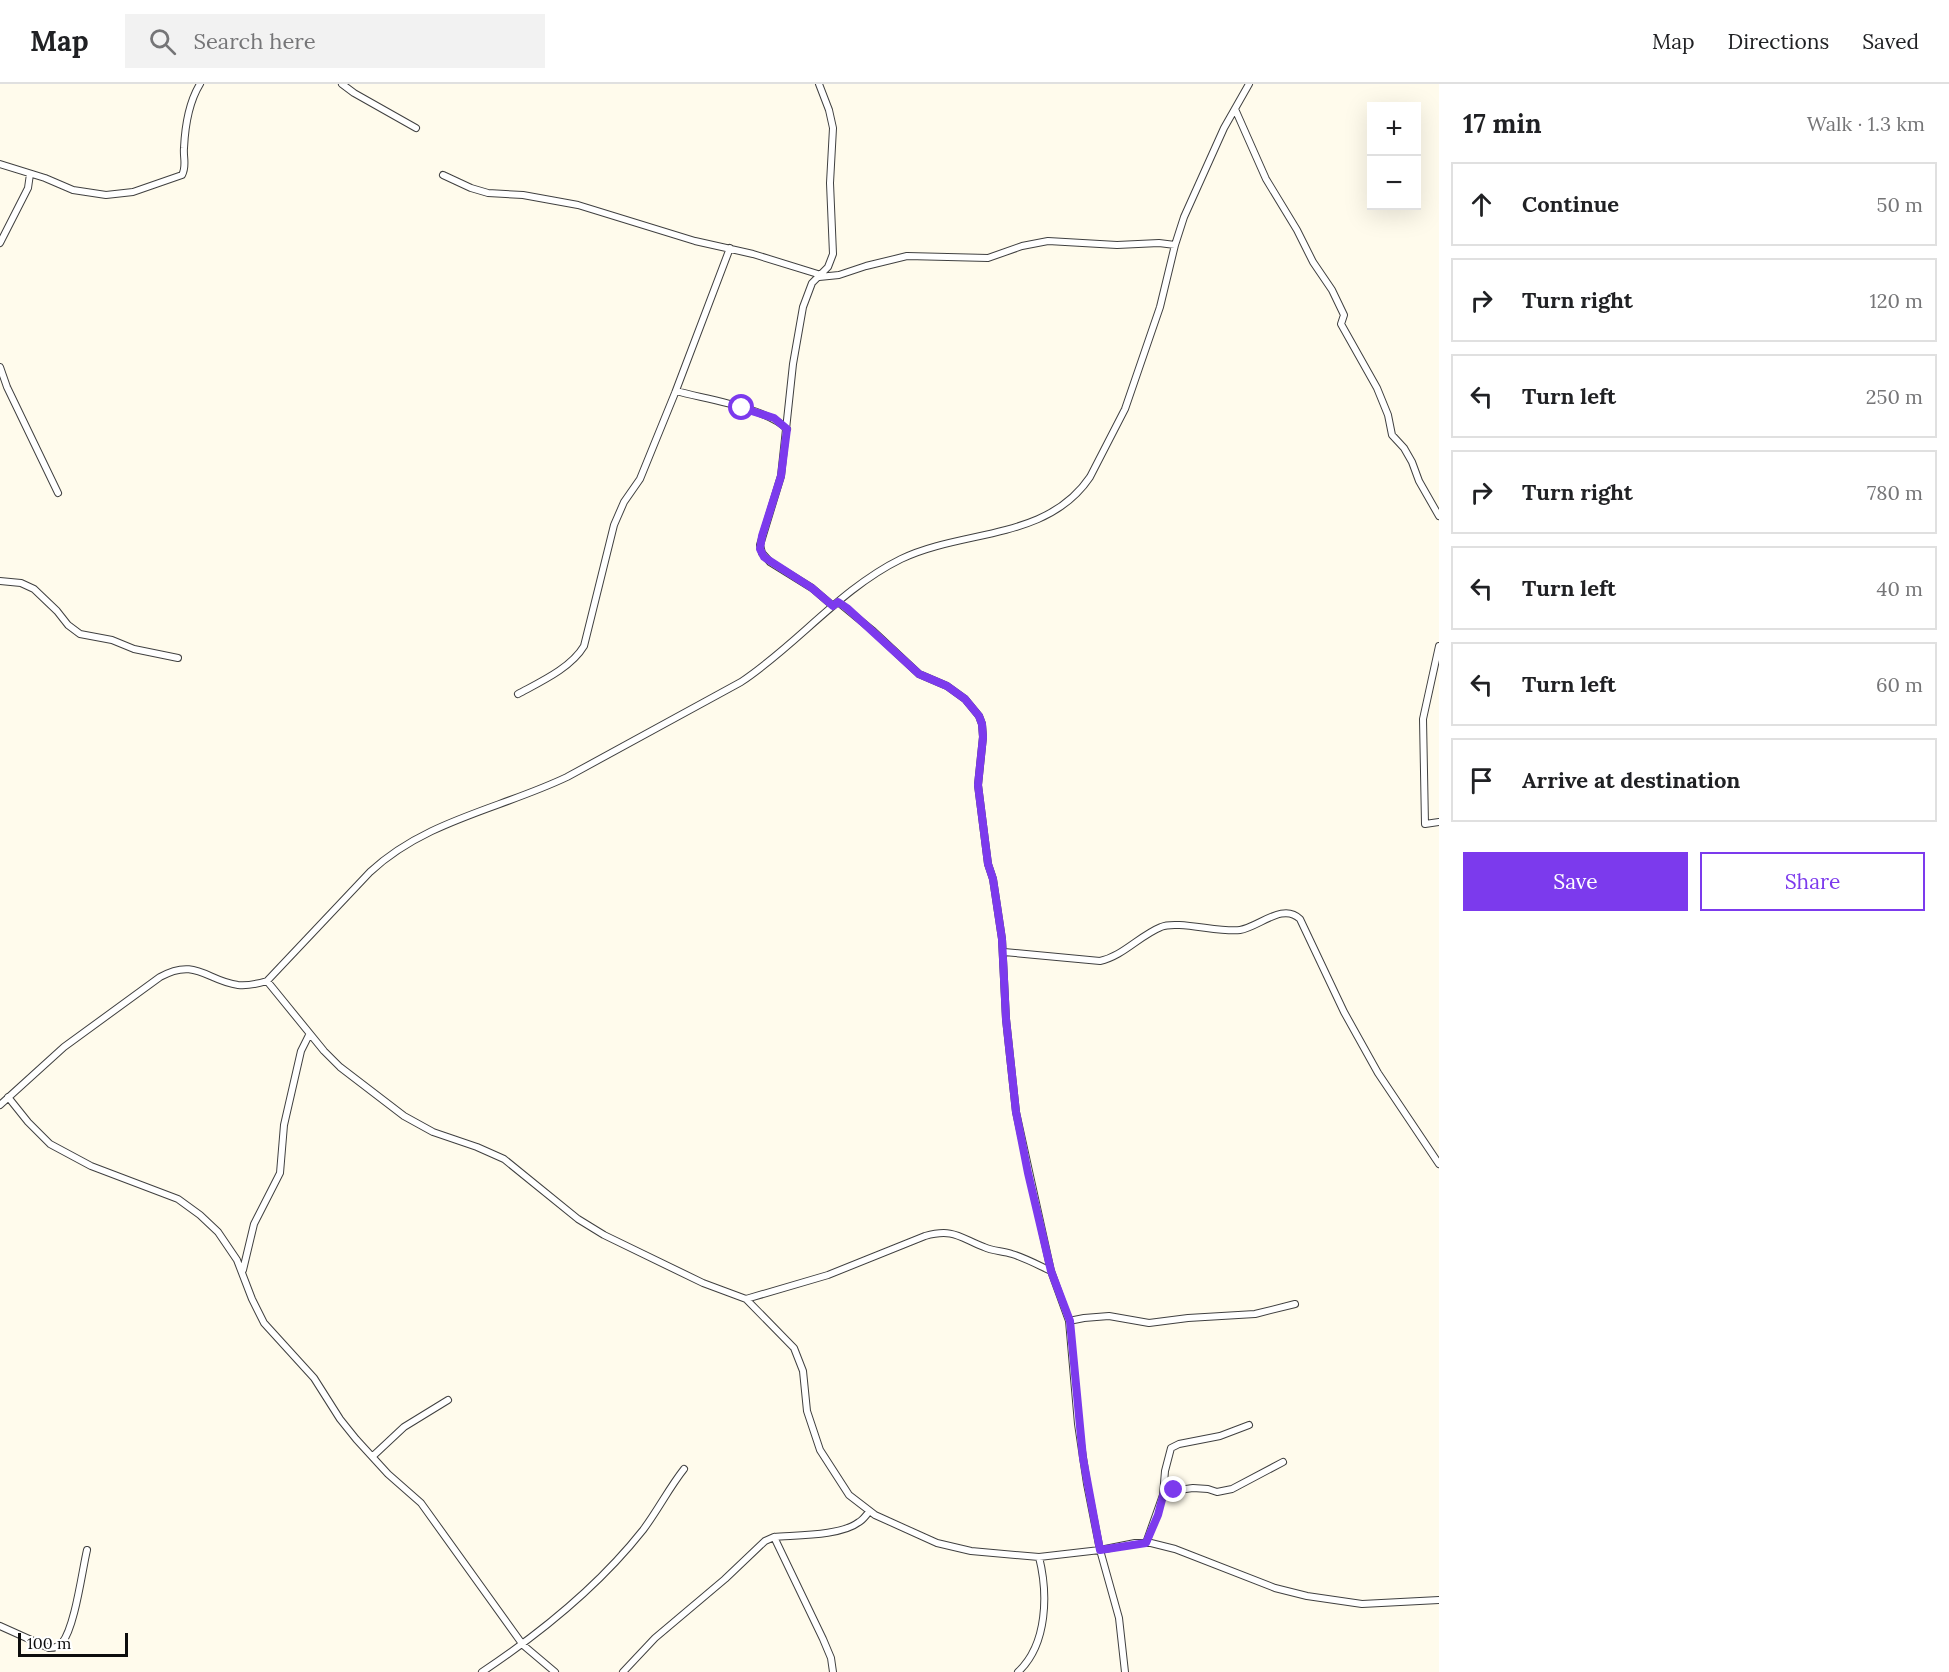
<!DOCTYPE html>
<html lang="en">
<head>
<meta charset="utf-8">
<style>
  body { margin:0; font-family:Lora,serif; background:#f2f2f2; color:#202124 }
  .controls { position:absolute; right:18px; top:18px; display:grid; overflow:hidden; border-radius:0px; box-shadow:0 6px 24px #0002 }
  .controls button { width:54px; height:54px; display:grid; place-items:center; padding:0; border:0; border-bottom:2px solid #e0e0e0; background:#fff; color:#202124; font:30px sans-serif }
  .scale { position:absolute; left:18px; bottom:15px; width:110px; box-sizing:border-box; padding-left:6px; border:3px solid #0d0d0d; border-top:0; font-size:16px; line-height:21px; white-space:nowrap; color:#0d0d0d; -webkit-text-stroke:4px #fff; paint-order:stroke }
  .stop { position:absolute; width:18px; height:18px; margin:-14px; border:4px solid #7c3aed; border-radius:50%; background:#fff }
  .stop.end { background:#7c3aed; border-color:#fff; box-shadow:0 2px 6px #0008 }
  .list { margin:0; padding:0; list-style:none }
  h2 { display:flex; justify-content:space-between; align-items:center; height:78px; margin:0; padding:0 24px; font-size:26px }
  h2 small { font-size:20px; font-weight:400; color:#757577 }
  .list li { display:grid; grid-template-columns:39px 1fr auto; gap:18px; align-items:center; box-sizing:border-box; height:84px; margin:0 12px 12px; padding:0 12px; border:2px solid #e0e0e0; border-radius:0px }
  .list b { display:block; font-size:22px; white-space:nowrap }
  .list em { font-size:20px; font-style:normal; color:#757577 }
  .actions { display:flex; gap:12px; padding:18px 24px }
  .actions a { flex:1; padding:14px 0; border:2px solid #7c3aed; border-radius:0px; text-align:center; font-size:21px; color:#7c3aed }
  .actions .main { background:#7c3aed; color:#fff }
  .icon { flex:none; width:33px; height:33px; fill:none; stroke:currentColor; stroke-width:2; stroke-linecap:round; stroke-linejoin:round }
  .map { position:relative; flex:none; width:1439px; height:1588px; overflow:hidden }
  header { display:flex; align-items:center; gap:36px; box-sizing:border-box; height:84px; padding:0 30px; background:#fff; border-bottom:2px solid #e0e0e0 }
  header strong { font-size:28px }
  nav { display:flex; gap:33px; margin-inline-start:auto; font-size:21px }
  .search { width:420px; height:54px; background:#f2f2f2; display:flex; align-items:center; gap:15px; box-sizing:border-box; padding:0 21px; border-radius:0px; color:#757577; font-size:22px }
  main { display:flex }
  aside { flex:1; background:#fff }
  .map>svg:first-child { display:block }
</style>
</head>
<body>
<header>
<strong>Map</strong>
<div class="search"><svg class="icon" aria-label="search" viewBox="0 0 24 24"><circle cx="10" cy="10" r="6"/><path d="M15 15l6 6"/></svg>Search here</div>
<nav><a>Map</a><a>Directions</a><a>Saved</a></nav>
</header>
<main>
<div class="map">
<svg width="1439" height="1588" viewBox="0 0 1439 1588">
  <rect width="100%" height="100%" fill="#fffbec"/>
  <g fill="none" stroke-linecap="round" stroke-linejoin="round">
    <defs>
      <path id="minor" d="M 342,0 L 354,9 L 416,44
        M 819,0 L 829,26 L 833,44 L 830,99 L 833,170 L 828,183 L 812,199 L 803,223 L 793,280 L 781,392 L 760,461 L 762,469 L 770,478 L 812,504 L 833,522
        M 1235,25 L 1266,95 L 1297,146 L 1313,178 L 1332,206 L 1344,231 L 1341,240 L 1377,304 L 1388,331 L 1392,351 L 1404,364 L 1412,378 L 1419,397 L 1439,432
        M 0,80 L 45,94 L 73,106 L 106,111 L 133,108 L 182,91 C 187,82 183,73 184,64 C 185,43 189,18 200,0
        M 443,91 L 471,104 L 488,109 L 523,111 L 578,121 L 695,157 L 753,170 L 821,191
        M 0,159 L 28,104 L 30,90
        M 819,193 L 839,191 L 866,182 L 907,172 L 988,174 L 1022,162 L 1048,157 L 1117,161 L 1159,159 L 1175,161
        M 0,283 L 7,303 L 58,409
        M 676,307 C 705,315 767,324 787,345
        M 0,497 L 21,499 L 34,505 L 57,527 L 68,541 L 80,550 L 112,556 L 134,565 L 178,574
        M 838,518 L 872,546 L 919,590 L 947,602 L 965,615 L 979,632 L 982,640 L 983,653 L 978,701 L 988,780 L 993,795 L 1002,855 L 1006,935 L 1016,1028 L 1051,1187 L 1069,1237 L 1078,1340 L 1087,1400 L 1100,1466 L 1119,1534 L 1125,1588
        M 1439,562 L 1423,635 L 1425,740 L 1439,738
        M 518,610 C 540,598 571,584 584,562 L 614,441 L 624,418 L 640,395 L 675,309 L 730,164
        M 1004,868 L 1100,877 C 1123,872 1139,852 1161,843 C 1176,836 1221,849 1240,846 C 1259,843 1283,818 1300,835 L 1344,928 L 1378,989 L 1439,1080
        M 267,897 L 324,967 L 340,983 L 404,1032 L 433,1048 L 477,1063 L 504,1075 L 578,1135 L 604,1151 L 703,1199 L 746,1215 L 794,1264 L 803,1287 L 807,1327 L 820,1366 L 849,1411 L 875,1431 L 937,1459 L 971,1467 L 1039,1473 L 1100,1466 L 1135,1459 L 1151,1459 L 1175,1465 L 1275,1504 L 1307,1512 L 1362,1520 L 1439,1516
        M 8,1013 L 28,1038 L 50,1060 L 91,1082 L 178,1115 L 200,1131 L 218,1148 L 237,1176 L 252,1215 L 264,1239 L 314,1294 L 340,1335 L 356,1355 L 388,1390 L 421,1419 L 523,1561 L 555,1588
        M 0,1021 L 64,963 L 160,893 C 196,873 207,897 238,901 C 248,902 257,900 267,897 L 370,788 C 426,736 500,725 567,693 L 741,598 C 797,561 840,505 901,475 C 963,445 1047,457 1090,393 L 1125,325 L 1160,223 L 1175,161 L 1184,133 L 1224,44 L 1249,0
        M 243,1186 L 254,1140 L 280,1089 L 284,1041 L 301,967 L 309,951
        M 746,1215 L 828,1191 L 925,1152 C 954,1144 960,1154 984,1163 C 992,1167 1003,1167 1012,1170 C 1025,1174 1038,1181 1051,1187
        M 1069,1237 L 1084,1234 L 1109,1232 L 1149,1239 L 1188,1234 L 1255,1230 L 1295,1220
        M 373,1372 L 404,1343 L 448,1316
        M 1164,1408 L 1193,1404 L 1208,1405 L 1217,1408 L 1232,1405 L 1283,1378
        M 774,1453 L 823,1555 L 831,1574 L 833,1588
        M 1146,1459 L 1163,1411 L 1165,1387 L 1171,1364 L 1179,1360 L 1220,1352 L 1249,1341
        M 0,1542 L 49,1564 C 54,1564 59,1563 62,1559 C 75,1543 82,1487 87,1466
        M 482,1588 C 542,1548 598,1503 643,1446 C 658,1426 669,1404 684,1385
        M 623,1588 L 655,1554 L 725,1495 L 765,1457 L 774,1453 C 796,1451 841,1452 859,1438 C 863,1436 866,1431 869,1428
        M 1018,1588 C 1048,1560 1048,1509 1039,1473"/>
    </defs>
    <use href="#minor" stroke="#404040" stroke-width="8"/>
    <use href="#minor" stroke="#fff" stroke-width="6"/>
  </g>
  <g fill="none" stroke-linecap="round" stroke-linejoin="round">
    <path stroke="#7c3aed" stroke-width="8" d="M 742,324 L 774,334 L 787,345 L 781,392 L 762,452 L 760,465 L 764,473 L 812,504 L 833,522 L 838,518 L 847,524 L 919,590 L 947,602 L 965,615 L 979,632 L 982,640 L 983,653 L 978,701 L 988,780 L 993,795 L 1002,855 L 1006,935 L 1016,1028 L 1028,1089 L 1051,1187 L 1070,1237 L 1083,1374 L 1100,1466 L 1146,1459 L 1158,1431 L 1164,1408 L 1174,1406"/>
  </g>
</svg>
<div class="controls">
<button>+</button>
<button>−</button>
</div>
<div class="scale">100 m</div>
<div class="stop" style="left:742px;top:324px"></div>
<div class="stop end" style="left:1174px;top:1406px"></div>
</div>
<aside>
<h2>17 min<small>Walk · 1.3 km</small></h2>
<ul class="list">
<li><svg class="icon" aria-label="ahead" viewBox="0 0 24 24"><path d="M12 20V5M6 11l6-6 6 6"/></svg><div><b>Continue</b></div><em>50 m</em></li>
<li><svg class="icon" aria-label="right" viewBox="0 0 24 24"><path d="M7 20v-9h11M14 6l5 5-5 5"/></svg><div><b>Turn right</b></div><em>120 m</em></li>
<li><svg class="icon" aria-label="left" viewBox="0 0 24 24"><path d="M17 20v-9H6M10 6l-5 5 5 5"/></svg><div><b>Turn left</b></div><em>250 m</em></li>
<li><svg class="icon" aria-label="right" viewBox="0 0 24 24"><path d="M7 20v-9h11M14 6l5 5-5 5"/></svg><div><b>Turn right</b></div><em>780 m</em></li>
<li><svg class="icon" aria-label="left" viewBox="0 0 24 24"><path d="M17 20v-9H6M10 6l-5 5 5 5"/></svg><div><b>Turn left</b></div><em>40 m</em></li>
<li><svg class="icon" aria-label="left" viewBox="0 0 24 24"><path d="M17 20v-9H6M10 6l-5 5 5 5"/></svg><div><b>Turn left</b></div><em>60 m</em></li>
<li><svg class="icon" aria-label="arrive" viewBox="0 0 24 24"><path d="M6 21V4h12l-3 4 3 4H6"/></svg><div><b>Arrive at destination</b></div></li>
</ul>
<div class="actions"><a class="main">Save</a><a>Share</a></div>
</aside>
</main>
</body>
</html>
